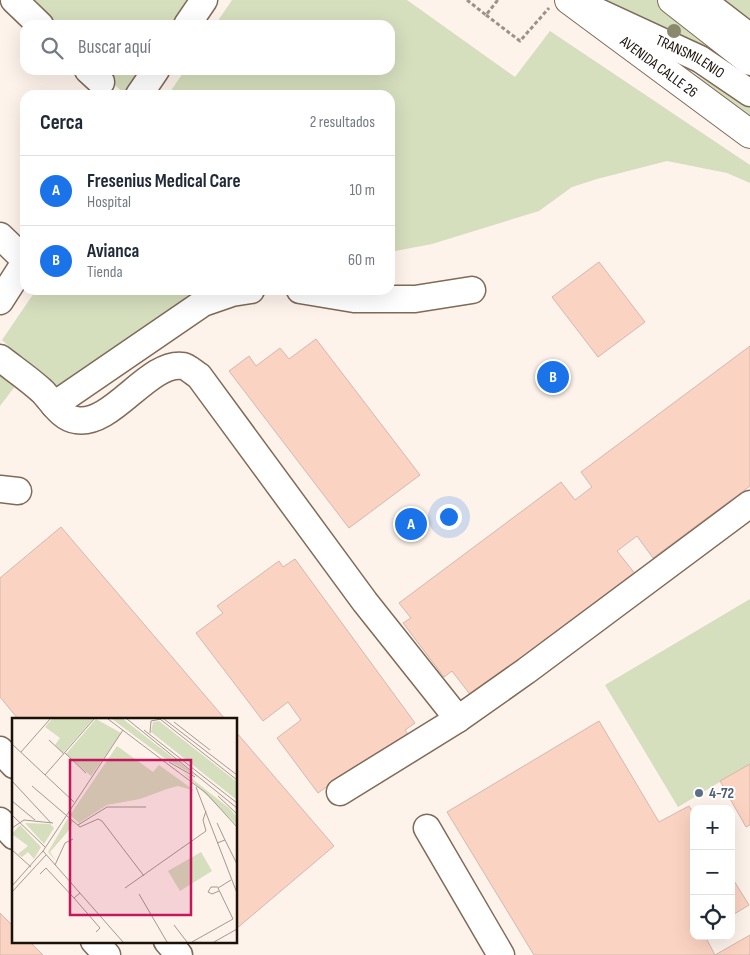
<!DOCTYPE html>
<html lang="es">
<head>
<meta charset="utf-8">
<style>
  body { margin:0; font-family:"Sofia Sans Condensed",sans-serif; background:#f2f2f3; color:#1f2937 }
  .controls { position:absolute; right:15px; bottom:15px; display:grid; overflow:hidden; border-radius:10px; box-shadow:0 5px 20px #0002 }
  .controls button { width:45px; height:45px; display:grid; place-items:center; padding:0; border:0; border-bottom:1px solid #e0e1e3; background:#fff; color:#1f2937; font:25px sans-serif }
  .you { position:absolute; left:448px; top:516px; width:18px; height:18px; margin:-12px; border:4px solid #fff; border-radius:50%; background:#1a73e8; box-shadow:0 0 0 8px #1a73e833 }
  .badge { display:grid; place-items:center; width:32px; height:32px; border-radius:50%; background:#1a73e8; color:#fff; font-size:16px; font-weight:700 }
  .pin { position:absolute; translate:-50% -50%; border:2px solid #fff; box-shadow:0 1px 5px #0006 }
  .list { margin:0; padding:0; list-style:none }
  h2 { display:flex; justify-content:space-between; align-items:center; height:65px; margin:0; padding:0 20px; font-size:21px }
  h2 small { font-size:16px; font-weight:400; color:#747a83 }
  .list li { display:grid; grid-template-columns:32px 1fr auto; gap:15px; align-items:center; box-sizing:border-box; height:70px; padding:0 20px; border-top:1px solid #e0e1e3 }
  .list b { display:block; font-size:19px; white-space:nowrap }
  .list p { margin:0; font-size:16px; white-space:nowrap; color:#747a83 }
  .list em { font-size:16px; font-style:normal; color:#747a83 }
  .icon { flex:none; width:28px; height:28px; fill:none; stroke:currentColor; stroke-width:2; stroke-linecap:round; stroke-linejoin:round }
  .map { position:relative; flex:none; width:750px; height:955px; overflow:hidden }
  .search { position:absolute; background:#fff; box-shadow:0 5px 20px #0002; left:20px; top:20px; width:375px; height:55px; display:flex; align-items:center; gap:12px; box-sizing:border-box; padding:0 18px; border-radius:15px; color:#747a83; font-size:19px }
  .panel { position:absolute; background:#fff; box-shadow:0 5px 20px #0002; left:20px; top:90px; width:375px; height:205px; border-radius:15px }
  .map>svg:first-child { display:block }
</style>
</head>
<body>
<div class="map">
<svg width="750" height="955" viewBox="0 0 750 955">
  <rect width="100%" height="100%" fill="#fdf3eb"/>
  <path fill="#d5debd" d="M 17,0 L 204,0 L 187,25 L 46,25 Z
    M 232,0 L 407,0 L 515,77 L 550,31 L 750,165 L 750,183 L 727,173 L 667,161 L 597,179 L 572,187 L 539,211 L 432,244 L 390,252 L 390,95 L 168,95 L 185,70 L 390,70 L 390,25 L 215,25 Z
    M 602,0 L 657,0 L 750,75 L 750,82 Z
    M 721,0 L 750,0 L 750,23 Z
    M 98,70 L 156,70 L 126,95 Z
    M 691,72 L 750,107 L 750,118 Z
    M 36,290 L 212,290 L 55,389 L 2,340 Z
    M 0,369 L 19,381 L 0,406 Z
    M 750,599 L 750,764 L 678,807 L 605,685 Z"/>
  <path fill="#fbd3c2" stroke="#d5b7ab" d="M 599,262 L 645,322 L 598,357 L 552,297 Z
    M 316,339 L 420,475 L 349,528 L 229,371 L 249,356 L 256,366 L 280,348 L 289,359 Z
    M 750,346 L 750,486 L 653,558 L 637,536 L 617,551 L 636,575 L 472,697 L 452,671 L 444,677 L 403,623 L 411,618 L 399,603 L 561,482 L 575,500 L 592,487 L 581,472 Z
    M 61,527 L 225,719 L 18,719 L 0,697 L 0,578 Z
    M 295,559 L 415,723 L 405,730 L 409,736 L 343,775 L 318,793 L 277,738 L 301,720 L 288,702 L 263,721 L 196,633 L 223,613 L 217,606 L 279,561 L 283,567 Z
    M 599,721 L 659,822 L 689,806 L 694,814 L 694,912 L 692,914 L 694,917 L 694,936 L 705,936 L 715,955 L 534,955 L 447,812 Z
    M 236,732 L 334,846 L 236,929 Z
    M 750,764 L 750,825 L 746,827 L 720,781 Z
    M 731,876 L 749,905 L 731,916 Z
    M 0,913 L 14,927 L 14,941 L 29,941 L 43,955 L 0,955 Z
    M 750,935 L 750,955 L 715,955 Z"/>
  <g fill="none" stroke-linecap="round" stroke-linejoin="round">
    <defs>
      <g id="minor">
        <path d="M 14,0 L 40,25"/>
        <path d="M 702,0 L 750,37"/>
        <path id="s1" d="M 592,9 L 700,59 L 750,93"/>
        <path d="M 187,25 L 204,0"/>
        <path d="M 88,70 L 101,82"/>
        <path d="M 139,95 L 156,70"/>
        <path d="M 0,236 L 25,260"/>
        <path d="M 300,290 L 354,299 L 415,299 L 472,290"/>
        <path d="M 0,301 L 25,262"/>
        <path d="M 0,358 C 14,369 29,379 42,391 C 52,401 61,418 76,420 C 112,427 148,361 183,366 C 188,367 194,373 199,376 L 365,602 L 458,719"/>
        <path d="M 54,405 L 203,303 L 232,293 L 251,290"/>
        <path d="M 0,489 L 18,491"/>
        <path d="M 0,750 L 14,765"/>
        <path d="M 340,792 L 458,719 L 526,671 L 750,504"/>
        <path d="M 0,821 L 14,836"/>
        <path d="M 427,828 L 501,955"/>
        <path d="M 94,941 L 107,955"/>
        <path d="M 167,941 L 179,955"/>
      </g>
      <g id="major">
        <path id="s2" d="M 569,0 L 750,134"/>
        <path d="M 672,0 L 750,61"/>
      </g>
    </defs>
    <use href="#minor" stroke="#806a58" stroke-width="29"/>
    <use href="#major" stroke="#806a58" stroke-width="30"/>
    <path stroke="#9c928b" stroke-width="3" stroke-dasharray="4 2.5" stroke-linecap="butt" d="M 467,0 L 486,15 L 497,1 L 496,0
      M 486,15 L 520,41 L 549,8"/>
    <use href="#minor" stroke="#fff" stroke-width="26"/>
    <use href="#major" stroke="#fff" stroke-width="28"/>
  </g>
  <circle fill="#8a896d" cx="674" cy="31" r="7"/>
  <circle fill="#5c6f8a" stroke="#fff" stroke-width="2" cx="699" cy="793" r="5"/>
  <g text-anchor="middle" stroke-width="4" stroke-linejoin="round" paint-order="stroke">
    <g font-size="15" fill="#1a110a" stroke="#fff">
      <text dy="5" stroke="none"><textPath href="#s1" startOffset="109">TRANSMILENIO</textPath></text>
      <text dy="5" stroke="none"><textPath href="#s2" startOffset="112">AVENIDA CALLE 26</textPath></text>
    </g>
    <g font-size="15" font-weight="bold" fill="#4e5e75" stroke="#fff" text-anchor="start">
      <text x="709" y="798">4-72</text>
    </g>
  </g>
  <g transform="translate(12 718)">
    <rect width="225" height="225" fill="#fdf3eb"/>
    <path d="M 40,1 L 81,1 L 51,35 L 43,27 L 48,20 L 33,9 ZM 84,1 L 109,15 L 79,58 L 54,36 ZM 100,1 L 111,1 L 187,60 L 151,39 ZM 147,3 L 225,64 L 225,82 L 139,14 L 141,4 ZM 105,28 L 141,54 L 147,47 L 183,73 L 166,68 L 155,71 L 128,81 L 95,87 L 67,105 L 58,97 ZM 170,53 L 217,90 L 225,99 L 225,107 ZM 56,100 L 61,103 L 58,111 L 38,134 L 44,143 L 36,134 ZM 13,105 L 38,106 L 42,110 L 32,126 ZM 8,107 L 29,129 L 22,141 L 16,134 L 10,139 L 6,136 L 16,128 L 0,116 ZM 189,134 L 200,153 L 168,173 L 156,153 Z" fill="#d5debd"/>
    <path fill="none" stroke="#a29991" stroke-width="1" d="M 96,1 L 194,75 L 225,109M 115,1 L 225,90M 148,1 L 225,62M 152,1 L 225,57M 162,4 L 198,32M 132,12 L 225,85M 138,15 L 139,3 L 149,1M 37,22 L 52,36M 0,26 L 62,84M 9,34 L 38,1M 53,35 L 74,55M 157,44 L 183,59M 33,57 L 82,1M 0,63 L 39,105M 20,68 L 68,109 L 86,101 L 90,103 L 132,158M 184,69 L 225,175M 206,78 L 225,96M 0,83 L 23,102M 0,97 L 33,129M 205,105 L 213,122M 66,107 L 95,89 L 134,89M 0,110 L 12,102 L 41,105M 205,125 L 213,122 L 225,146M 0,132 L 19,149M 31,133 L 111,224M 43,147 L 53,125 L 61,121M 28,156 L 34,150 L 62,180 L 68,175M 0,168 L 31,133 L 111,12M 206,169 L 199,169 L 196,174 L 200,176 L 207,173M 113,170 L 194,113 L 191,102 L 194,93M 0,174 L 34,137M 127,176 L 155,224M 62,180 L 88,210 L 84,214M 162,207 L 175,224M 180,224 L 221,201 L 206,170 L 219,162M 202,224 L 225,211"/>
    <path fill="#c2185b" fill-opacity="0.15" stroke="#c2185b" stroke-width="2.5" d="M 58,42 L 179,42 L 179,197 L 58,197 Z"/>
    <rect width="225" height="225" fill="none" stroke="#1a110a" stroke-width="2.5"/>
  </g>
</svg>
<div class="controls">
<button>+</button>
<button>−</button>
<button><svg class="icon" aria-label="locate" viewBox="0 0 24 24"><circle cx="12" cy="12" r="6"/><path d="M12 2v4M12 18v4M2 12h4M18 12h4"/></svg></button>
</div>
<div class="you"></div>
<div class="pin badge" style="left:411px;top:524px">A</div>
<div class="pin badge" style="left:553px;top:377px">B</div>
<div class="search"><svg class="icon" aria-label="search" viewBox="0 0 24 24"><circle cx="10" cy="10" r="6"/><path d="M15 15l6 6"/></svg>Buscar aquí</div>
<section class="panel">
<h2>Cerca<small>2 resultados</small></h2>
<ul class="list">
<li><span class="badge">A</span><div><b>Fresenius Medical Care</b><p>Hospital</p></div><em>10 m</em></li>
<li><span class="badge">B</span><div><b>Avianca</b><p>Tienda</p></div><em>60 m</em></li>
</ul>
</section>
</div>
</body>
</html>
